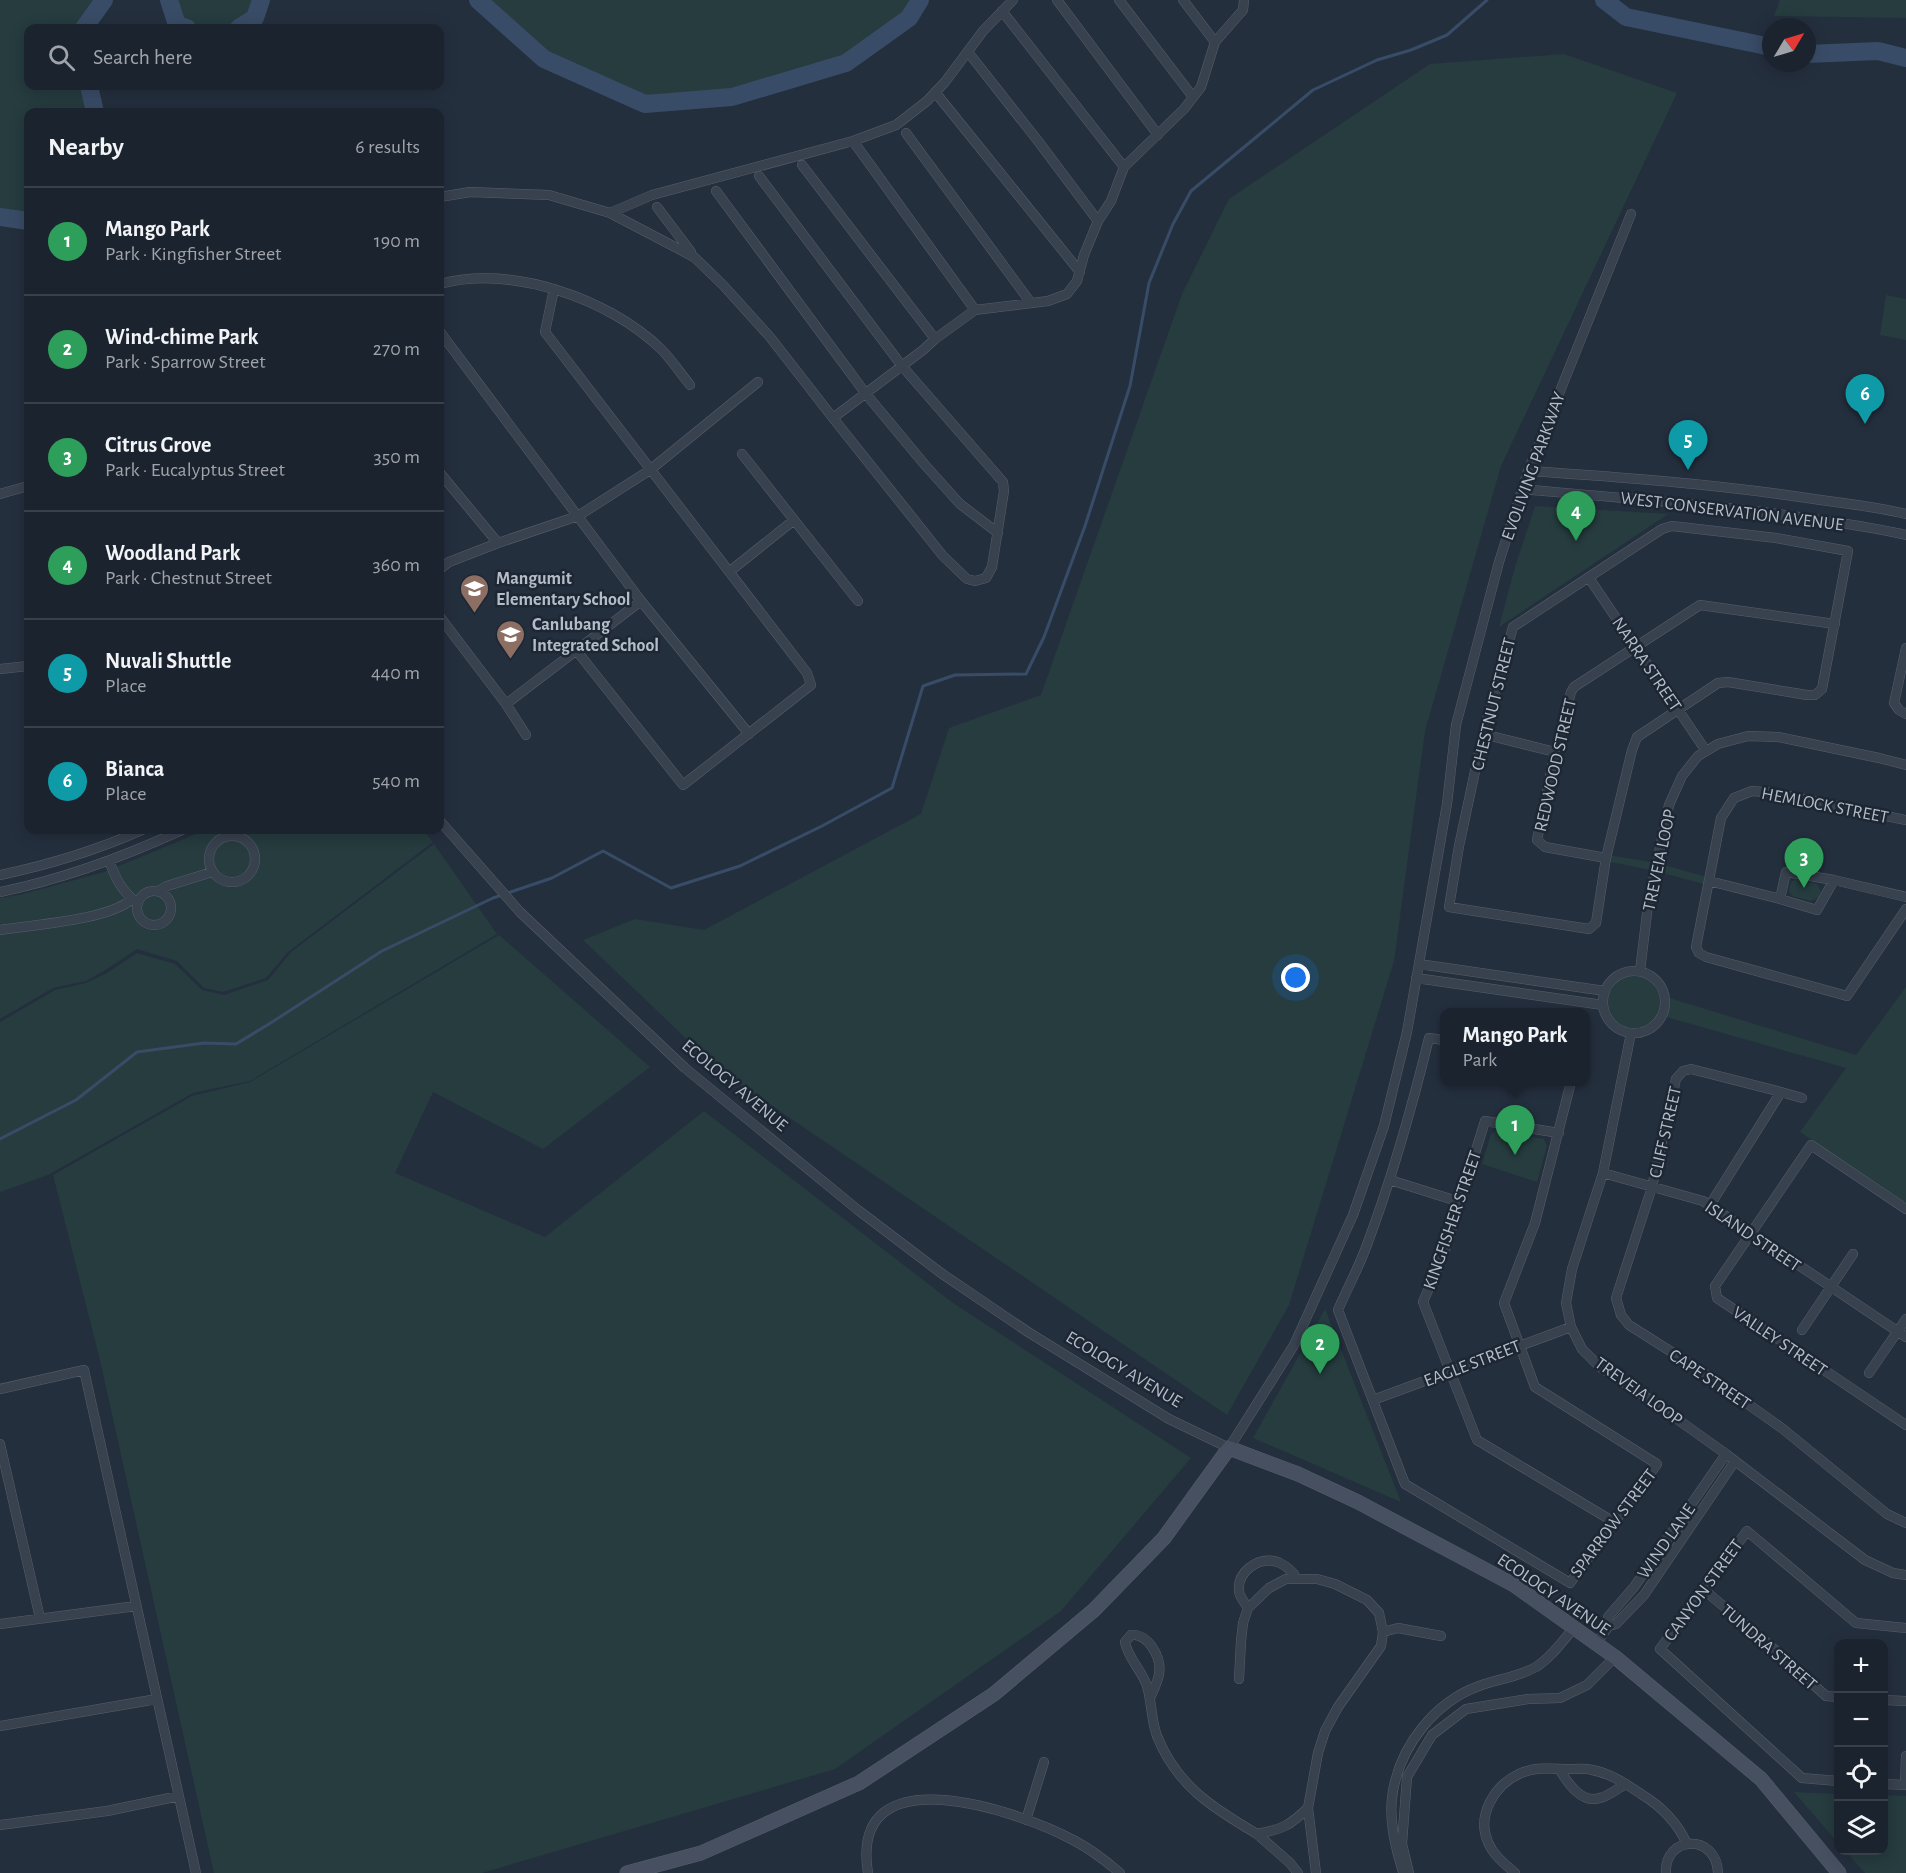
<!DOCTYPE html>
<html lang="en">
<head>
<meta charset="utf-8">
<style>
  body { margin:0; font-family:"Alegreya Sans",sans-serif; background:#242b36; color:#f1f3f6 }
  .controls { position:absolute; right:18px; bottom:18px; display:grid; overflow:hidden; border-radius:12px; box-shadow:0 3px 15px #0003 }
  .controls button { width:54px; height:54px; display:grid; place-items:center; padding:0; border:0; border-bottom:2px solid #39404a; background:#1b232e; color:#f1f3f6; font:30px sans-serif }
  .compass { position:absolute; left:1762px; top:18px; width:54px; height:54px; border-radius:50%; background:#1b232e; box-shadow:0 3px 15px #0003; rotate:52deg }
  .you { position:absolute; left:1296px; top:978px; width:21px; height:21px; margin:-15px; border:4px solid #fff; border-radius:50%; background:#1a73e8; box-shadow:0 0 0 9px #1a73e833 }
  .badge { display:grid; place-items:center; width:39px; height:39px; border-radius:50%; background:#d93025; color:#fff; font-size:20px; font-weight:700 }
  .pin { position:absolute; translate:-50% -50px; filter:drop-shadow(0 2px 3px #0008) }
  .pin::after { content:''; position:absolute; top:32px; width:21px; height:18px; background:inherit; clip-path:polygon(0 0,100% 0,50% 100%) }
  .popup { position:absolute; left:1440px; top:1008px; width:150px; height:78px; box-sizing:border-box; display:grid; place-content:center; border-radius:12px; background:#1b232e; filter:drop-shadow(0 2px 4px #0005); font-size:20px; white-space:nowrap; color:#a0a4aa }
  .popup b { font-size:22px; color:#f1f3f6 }
  .popup::after { content:''; position:absolute; left:50%; top:100%; margin-left:-12px; border:12px solid transparent; border-top-color:#1b232e }
  .list { margin:0; padding:0; list-style:none }
  h2 { display:flex; justify-content:space-between; align-items:center; height:78px; margin:0; padding:0 24px; font-size:26px }
  h2 small { font-size:20px; font-weight:400; color:#a0a4aa }
  .list li { display:grid; grid-template-columns:39px 1fr auto; gap:18px; align-items:center; box-sizing:border-box; height:108px; padding:0 24px; border-top:2px solid #39404a }
  .list b { display:block; font-size:22px; white-space:nowrap }
  .list p { margin:0; font-size:20px; white-space:nowrap; color:#a0a4aa }
  .list em { font-size:20px; font-style:normal; color:#a0a4aa }
  .icon { flex:none; width:33px; height:33px; fill:none; stroke:currentColor; stroke-width:2; stroke-linecap:round; stroke-linejoin:round }
  .map { position:relative; flex:none; width:1906px; height:1873px; overflow:hidden }
  .search { position:absolute; background:#1b232e; box-shadow:0 3px 15px #0003; left:24px; top:24px; width:420px; height:66px; display:flex; align-items:center; gap:15px; box-sizing:border-box; padding:0 21px; border-radius:12px; color:#a0a4aa; font-size:22px }
  .panel { position:absolute; background:#1b232e; box-shadow:0 3px 15px #0003; left:24px; top:108px; width:420px; height:726px; border-radius:12px }
  .map>svg:first-child { display:block }
</style>
</head>
<body>
<div class="map">
<svg width="1906" height="1873" viewBox="0 0 1906 1873">
  <rect width="100%" height="100%" fill="#242f3e"/>
  <path fill="#263c3f" d="M 0,0 L 104,0 L 84,28 L 28,28 L 28,86 L 89,86 L 95,112 L 28,112 L 28,221 L 0,217 Z
    M 169,0 L 261,0 L 255,18 L 239,28 L 187,28 L 177,25 Z
    M 478,0 L 920,0 L 909,18 L 846,63 L 732,97 L 645,104 L 544,59 Z
    M 1780,0 L 1906,0 L 1906,18 L 1774,16 Z
    M 1564,54 L 1677,93 L 1501,466 L 1425,731 L 1394,961 L 1289,1305 L 1227,1415 L 718,1069 L 583,940 L 635,919 L 704,930 L 921,814 L 949,728 L 1041,695 L 1182,294 L 1229,199 L 1430,64 Z
    M 1886,295 L 1906,299 L 1906,340 L 1880,335 Z
    M 1535,506 L 1668,514 L 1499,627 L 1515,567 Z
    M 206,830 L 423,830 L 433,842 L 288,952 L 266,978 L 223,992 L 204,988 L 177,961 L 137,949 L 104,971 L 86,981 L 53,988 L 0,1019 L 0,898 L 23,894 L 104,872 Z
    M 434,844 L 497,934 L 250,1081 L 193,1093 L 48,1175 L 0,1192 L 0,1022 L 55,990 L 86,983 L 107,973 L 137,953 L 175,964 L 202,990 L 224,995 L 268,980 L 291,952 Z
    M 1608,855 L 1657,863 L 1710,878 L 1708,885 L 1655,871 L 1606,861 Z
    M 1796,879 L 1817,884 L 1821,892 L 1818,898 L 1811,901 L 1792,896 L 1789,891 L 1791,882 Z
    M 499,935 L 650,1067 L 543,1149 L 433,1092 L 395,1173 L 545,1237 L 704,1111 L 953,1303 L 1191,1458 L 1061,1611 L 835,1769 L 482,1873 L 214,1873 L 100,1360 L 53,1175 L 192,1096 L 250,1082 Z
    M1608 1002a26 26 0 1 1 52 0a26 26 0 1 1-52 0Z
    M 1906,987 L 1906,1203 L 1800,1132 L 1846,1068 L 1663,1016 L 1666,1007 L 1666,997 L 1856,1055 Z
    M 1495,1131 L 1544,1139 L 1547,1146 L 1537,1182 L 1482,1164 L 1491,1134 Z
    M 1325,1309 L 1401,1502 L 1253,1438 Z
    M 1794,1792 L 1838,1794 L 1838,1843 Z
    M 1884,1795 L 1906,1796 L 1906,1873 L 1865,1873 L 1845,1851 L 1884,1850 Z"/>
  <g fill="none" stroke-linecap="round" stroke-linejoin="round">
    <path stroke="#394c67" stroke-width="3" d="M 0,1139 L 76,1100 L 137,1052 L 204,1043 L 236,1044 L 269,1024 L 382,951 L 493,898 L 552,878 L 603,851 L 671,888 L 740,866 L 822,826 L 892,788 L 923,686 L 955,675 L 1026,674 L 1044,637 L 1085,526 L 1130,386 L 1149,283 L 1173,224 L 1191,191 L 1313,90 L 1377,60 L 1411,50 L 1447,35 L 1487,0"/>
    <path stroke="#394c67" stroke-width="18" d="M 169,0 L 177,25 L 187,28
      M 478,0 L 544,59 L 645,104 L 732,97 L 846,63 L 909,18 L 920,0
      M 1604,0 L 1626,17 L 1771,47
      M 84,28 L 104,0
      M 239,28 L 255,18 L 261,0
      M 1807,54 L 1878,51 L 1906,58
      M 89,86 L 95,112
      M 0,217 L 28,221"/>
    <defs>
      <path id="street" d="M 1057,0 L 1158,135
        M 1119,0 L 1193,97
        M 1183,0 L 1215,42
        M 1002,11 L 1124,167
        M 968,52 L 1038,141 L 1098,221
        M 935,92 L 1080,272
        M 906,133 L 1031,303
        M 853,141 L 975,310
        M 802,165 L 935,339 L 923,350 L 833,418
        M 716,191 L 866,394 L 925,465 L 960,504 L 998,533
        M 440,197 L 470,192 L 549,195 L 610,213 L 694,257 L 723,285 L 770,337 L 833,418 L 943,556 L 967,579 L 975,581 L 986,578 L 992,567 L 1004,491 L 1003,482 L 902,366 L 759,176
        M 657,207 L 691,252
        M 610,213 L 652,195 L 853,141 L 896,125 L 927,101 L 945,82 L 983,31 L 1013,0
        M 440,284 C 512,265 608,298 661,349 C 672,360 680,373 690,385
        M 554,289 L 545,332 L 807,673 L 811,685 L 683,785 L 576,650
        M 440,332 L 641,601 L 749,734
        M 935,339 L 975,310 L 1048,301 L 1067,294 L 1077,281 L 1084,255 L 1098,221 L 1111,201 L 1124,167 L 1184,109 L 1201,87 L 1215,42 L 1243,10 L 1244,0
        M 742,454 L 858,601
        M 1528,471 C 1621,477 1714,484 1807,498 C 1840,503 1873,506 1906,514
        M 440,473 L 498,543
        M 1522,489 C 1617,498 1712,504 1806,518 C 1840,523 1873,527 1906,535
        M 0,494 L 28,486
        M 1672,526 L 1776,538 L 1848,551 L 1822,689 L 1815,695 L 1807,695 L 1728,682 L 1718,683 L 1637,737 L 1632,750 L 1606,858 L 1596,923 L 1589,929 L 1449,907 L 1459,846 L 1483,734 L 1513,627 L 1662,529 Z
        M 440,569 L 449,562 L 498,543 L 578,516 L 650,470 L 758,382
        M 729,572 L 794,520
        M 1589,578 L 1706,751
        M 440,617 L 506,704 L 526,735
        M 1906,648 L 1894,703 L 1899,710 L 1906,714
        M 0,669 L 28,666
        M 506,704 L 641,601
        M 1483,734 L 1555,752
        M 1906,820 L 1775,793 L 1752,791 L 1734,798 L 1721,818 L 1696,947 L 1699,953 L 1706,957 L 1847,996 L 1906,909
        M 440,821 L 520,912 L 685,1068 L 858,1210 L 941,1273 L 1028,1332 L 1169,1419 L 1229,1448 L 1294,1345 L 1353,1215 L 1384,1126 L 1407,1032 L 1447,804 L 1456,725 L 1499,562 L 1528,471 L 1631,214
        M209 859a23 23 0 1 1 46 0a23 23 0 1 1-46 0Z
        M 1606,858 L 1545,847 L 1537,840 L 1555,752 L 1571,692 L 1574,687 L 1700,605 L 1835,624
        M 109,861 C 116,879 121,890 137,903
        M 0,875 C 48,865 97,850 142,830
        M 1709,881 L 1780,899 L 1786,872 L 1834,880 L 1906,897
        M 158,891 L 167,886 L 212,872
        M137 908a17 17 0 1 1 34 0a17 17 0 1 1-34 0Z
        M 0,892 C 64,879 123,857 182,830
        M 1780,899 L 1817,910 L 1834,880
        M 0,930 C 33,925 109,920 132,899
        M 1419,964 L 1605,991
        M1603 1002a31 31 0 1 1 62 0a31 31 0 1 1-62 0Z
        M 1640,971 L 1648,905 L 1669,805 L 1682,776 L 1698,756 L 1718,744 L 1748,736 L 1778,737 L 1879,758 L 1906,765
        M 1416,978 L 1603,1005
        M 1631,1033 L 1603,1173 L 1572,1269 L 1566,1303 L 1571,1327 L 1582,1349 L 1600,1367 L 1649,1399 L 1726,1454 L 1865,1560 L 1893,1573 L 1906,1575
        M 1444,1040 L 1429,1038 C 1412,1107 1393,1175 1368,1242 C 1360,1265 1348,1287 1338,1310 L 1405,1484 L 1570,1583 L 1657,1464 L 1535,1387 L 1504,1303 L 1535,1223 L 1571,1082
        M 1781,1092 L 1802,1098
        M 1559,1133 L 1485,1121 L 1445,1250 L 1423,1302 L 1477,1440 L 1614,1522
        M 1603,1173 L 1703,1201 L 1906,1337
        M 1390,1180 L 1460,1202
        M 1710,1205 L 1781,1092 L 1691,1069 L 1683,1071 L 1676,1079 L 1652,1187 L 1616,1298 L 1621,1315 L 1629,1325 L 1697,1368 L 1783,1429 L 1887,1514 L 1906,1523
        M 1906,1209 L 1811,1145 L 1715,1286 L 1717,1298 L 1906,1425
        M 1802,1330 L 1853,1254
        M 1869,1373 L 1906,1319
        M 0,1389 L 84,1370 L 196,1873
        M 1373,1400 L 1571,1327
        M 0,1444 L 40,1618
        M 1703,1589 L 1766,1642 L 1826,1696 L 1838,1697
        M 1248,1608 C 1245,1603 1239,1596 1239,1591 C 1237,1572 1257,1558 1274,1561 C 1283,1563 1288,1568 1294,1574 L 1294,1578
        M 0,1624 L 136,1606
        M 1609,1626 L 1608,1617 L 1634,1587 L 1726,1454
        M 1383,1632 L 1398,1628 L 1441,1636
        M 1596,1643 L 1609,1626 L 1616,1624 L 1644,1595 L 1735,1461
        M 1239,1679 L 1241,1641 L 1243,1623 L 1248,1608 L 1269,1588 L 1286,1579 L 1317,1579 L 1335,1584 L 1367,1600 L 1379,1613 L 1383,1632 L 1381,1646 L 1338,1707 L 1325,1731 L 1318,1753 L 1308,1808 L 1316,1873
        M 1150,1698 C 1153,1691 1158,1682 1159,1674 C 1162,1658 1148,1633 1131,1635 L 1125,1642 C 1128,1659 1142,1670 1147,1686 C 1152,1703 1151,1720 1157,1736 C 1177,1786 1213,1808 1257,1834
        M 1884,1700 L 1906,1701
        M 0,1726 L 157,1699
        M 1559,1769 C 1568,1783 1581,1804 1600,1798 C 1609,1796 1618,1788 1626,1784
        M 1838,1781 L 1802,1778 L 1660,1649 L 1747,1531 L 1856,1623 L 1906,1628
        M 1884,1784 L 1906,1785
        M 1905,1785 L 1906,1756
        M 1026,1820 L 1044,1762
        M 0,1825 L 107,1811 L 179,1796
        M 1403,1872 C 1395,1846 1388,1818 1393,1791 C 1401,1745 1435,1702 1479,1686 C 1498,1679 1518,1677 1536,1667 C 1551,1658 1563,1640 1574,1628
        M 868,1873 C 848,1751 1020,1811 1075,1841 C 1092,1850 1106,1861 1120,1873
        M 1298,1873 L 1290,1863 L 1257,1834 C 1283,1829 1289,1826 1308,1808
        M 1409,1873 L 1402,1844 L 1407,1777 L 1432,1735 L 1466,1709 L 1528,1699 L 1560,1698 L 1587,1685 L 1615,1657
        M 1515,1873 C 1505,1864 1493,1855 1488,1842 C 1476,1815 1495,1785 1519,1774 C 1536,1766 1551,1769 1569,1769 C 1576,1769 1585,1768 1592,1770 C 1610,1773 1626,1784 1641,1794 C 1661,1806 1677,1822 1687,1844
        M 1666,1873 C 1664,1835 1717,1833 1718,1873"/>
      <path id="secondary" d="M 627,1873 L 701,1853 L 859,1783 L 994,1694 L 1094,1610 L 1164,1538 L 1229,1448 L 1298,1474 L 1358,1502 L 1514,1585 L 1615,1657 L 1761,1779 L 1839,1873"/>
    </defs>
    <use href="#street" stroke="#565f6c" stroke-width="10"/>
    <use href="#secondary" stroke="#565f6c" stroke-width="15"/>
    <use href="#street" stroke="#38414e" stroke-width="9"/>
    <use href="#secondary" stroke="#465061" stroke-width="14"/>
  </g>
  <defs>
    <symbol id="school-pin" viewBox="-11 -11 22 30"><path d="M0 17L-7.5 6A9.5 9.5 0 1 1 7.5 6Z" fill="#8d6e63" stroke="#1d2633"/><path d="M0-5L7-2L0 1L-7-2ZM-4 1L0 2.5L4 1V4Q0 6-4 4Z" fill="#fff"/></symbol>
  </defs>
  <g fill-rule="evenodd">
    <use href="#school-pin" x="458" y="572" width="33" height="45"/>
    <use href="#school-pin" x="494" y="618" width="33" height="45"/>
  </g>
  <g text-anchor="middle" stroke-width="5" stroke-linejoin="round" paint-order="stroke">
    <g font-size="18" fill="#b4bcc9" stroke="#1d2633">
      <text transform="translate(1533 466) rotate(-70)" y="6">EVOLIVING PARKWAY</text>
      <text transform="translate(1732 511) rotate(7)" y="6">WEST CONSERVATION AVENUE</text>
      <text transform="translate(1647 664) rotate(56)" y="6">NARRA STREET</text>
      <text transform="translate(1493 704) rotate(-76)" y="6">CHESTNUT STREET</text>
      <text transform="translate(1555 765) rotate(-77)" y="6">REDWOOD STREET</text>
      <text transform="translate(1825 805) rotate(11)" y="6">HEMLOCK STREET</text>
      <text transform="translate(1659 860) rotate(-78)" y="6">TREVEIA LOOP</text>
      <text transform="translate(735 1085) rotate(40)" y="6">ECOLOGY AVENUE</text>
      <text transform="translate(1665 1132) rotate(-77)" y="6">CLIFF STREET</text>
      <text transform="translate(1452 1220) rotate(-71)" y="6">KINGFISHER STREET</text>
      <text transform="translate(1753 1236) rotate(34)" y="6">ISLAND STREET</text>
      <text transform="translate(1780 1341) rotate(34)" y="6">VALLEY STREET</text>
      <text transform="translate(1472 1363) rotate(-21)" y="6">EAGLE STREET</text>
      <text transform="translate(1124 1369) rotate(31)" y="6">ECOLOGY AVENUE</text>
      <text transform="translate(1710 1379) rotate(34)" y="6">CAPE STREET</text>
      <text transform="translate(1639 1391) rotate(36)" y="6">TREVEIA LOOP</text>
      <text transform="translate(1613 1523) rotate(-53)" y="6">SPARROW STREET</text>
      <text transform="translate(1666 1541) rotate(-55)" y="6">WIND LANE</text>
      <text transform="translate(1703 1590) rotate(-54)" y="6">CANYON STREET</text>
      <text transform="translate(1554 1594) rotate(34)" y="6">ECOLOGY AVENUE</text>
      <text transform="translate(1769 1647) rotate(41)" y="6">TUNDRA STREET</text>
    </g>
    <g font-size="18" font-weight="bold" fill="#b4bcc9" stroke="#1d2633" text-anchor="start">
      <text x="496" y="584">Mangumit<tspan x="496" dy="21">Elementary School</tspan></text>
      <text x="532" y="630">Canlubang<tspan x="532" dy="21">Integrated School</tspan></text>
    </g>
  </g>
</svg>
<div class="controls">
<button>+</button>
<button>−</button>
<button><svg class="icon" aria-label="locate" viewBox="0 0 24 24"><circle cx="12" cy="12" r="6"/><path d="M12 2v4M12 18v4M2 12h4M18 12h4"/></svg></button>
<button><svg class="icon" aria-label="layers" viewBox="0 0 24 24"><path d="M12 4l9 5-9 5-9-5zM3 14l9 5 9-5"/></svg></button>
</div>
<svg class="compass" viewBox="-18 -18 36 36"><path d="M0-13l5 13h-10z" fill="#e53935"/><path d="M0 13l5-13h-10z" fill="#a0a4aa"/></svg>
<div class="you"></div>
<div class="pin badge" style="left:1515px;top:1155px;background:#2e9e5b">1</div>
<div class="popup"><b>Mango Park</b>Park</div>
<div class="pin badge" style="left:1320px;top:1374px;background:#2e9e5b">2</div>
<div class="pin badge" style="left:1804px;top:888px;background:#2e9e5b">3</div>
<div class="pin badge" style="left:1576px;top:541px;background:#2e9e5b">4</div>
<div class="pin badge" style="left:1688px;top:470px;background:#0f9aa8">5</div>
<div class="pin badge" style="left:1865px;top:424px;background:#0f9aa8">6</div>
<div class="search"><svg class="icon" aria-label="search" viewBox="0 0 24 24"><circle cx="10" cy="10" r="6"/><path d="M15 15l6 6"/></svg>Search here</div>
<section class="panel">
<h2>Nearby<small>6 results</small></h2>
<ul class="list">
<li><span class="badge" style="background:#2e9e5b">1</span><div><b>Mango Park</b><p>Park · Kingfisher Street</p></div><em>190 m</em></li>
<li><span class="badge" style="background:#2e9e5b">2</span><div><b>Wind-chime Park</b><p>Park · Sparrow Street</p></div><em>270 m</em></li>
<li><span class="badge" style="background:#2e9e5b">3</span><div><b>Citrus Grove</b><p>Park · Eucalyptus Street</p></div><em>350 m</em></li>
<li><span class="badge" style="background:#2e9e5b">4</span><div><b>Woodland Park</b><p>Park · Chestnut Street</p></div><em>360 m</em></li>
<li><span class="badge" style="background:#0f9aa8">5</span><div><b>Nuvali Shuttle</b><p>Place</p></div><em>440 m</em></li>
<li><span class="badge" style="background:#0f9aa8">6</span><div><b>Bianca</b><p>Place</p></div><em>540 m</em></li>
</ul>
</section>
</div>
</body>
</html>
